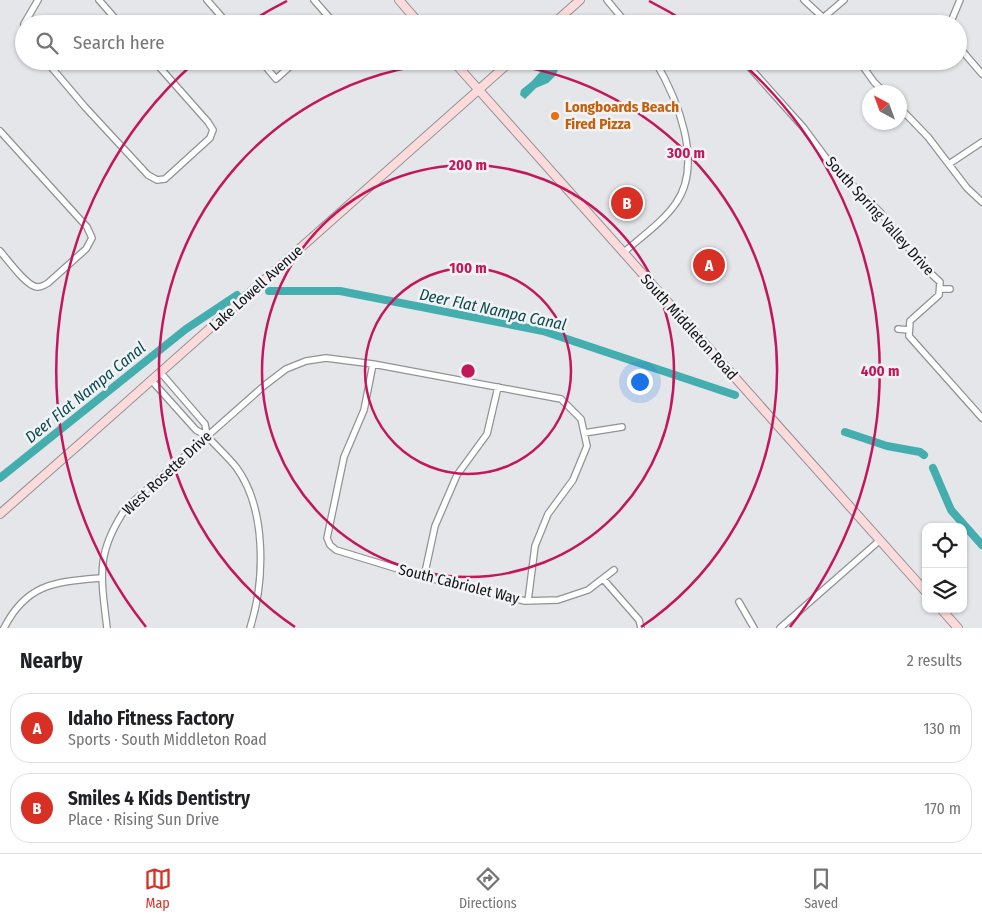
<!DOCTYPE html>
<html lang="en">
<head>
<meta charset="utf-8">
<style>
  body { margin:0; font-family:"Fira Sans Condensed",sans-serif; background:#f2f2f2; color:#202124 }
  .controls { position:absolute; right:15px; bottom:15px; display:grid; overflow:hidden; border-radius:10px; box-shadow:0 1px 4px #0004 }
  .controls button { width:45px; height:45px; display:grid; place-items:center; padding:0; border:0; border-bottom:1px solid #e0e0e0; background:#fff; color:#202124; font:25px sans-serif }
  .compass { position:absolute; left:862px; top:85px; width:45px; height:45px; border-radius:50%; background:#fff; box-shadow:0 1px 4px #0004; rotate:319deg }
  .you { position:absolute; left:639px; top:381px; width:18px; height:18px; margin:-12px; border:4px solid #fff; border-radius:50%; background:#1a73e8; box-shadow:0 0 0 8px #1a73e833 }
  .badge { display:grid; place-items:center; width:32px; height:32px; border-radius:50%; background:#d93025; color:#fff; font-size:16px; font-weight:700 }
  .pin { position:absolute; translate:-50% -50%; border:2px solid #fff; box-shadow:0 1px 5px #0006 }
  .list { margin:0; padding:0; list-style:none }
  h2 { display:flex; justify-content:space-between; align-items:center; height:65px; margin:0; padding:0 20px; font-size:21px }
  h2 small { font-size:16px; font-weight:400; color:#757577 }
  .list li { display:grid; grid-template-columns:32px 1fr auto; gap:15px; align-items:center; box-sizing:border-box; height:70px; margin:0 10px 10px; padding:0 10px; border:1px solid #e0e0e0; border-radius:20px }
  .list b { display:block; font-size:19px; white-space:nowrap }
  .list p { margin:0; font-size:16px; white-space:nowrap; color:#757577 }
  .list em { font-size:16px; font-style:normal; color:#757577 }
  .icon { flex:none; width:28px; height:28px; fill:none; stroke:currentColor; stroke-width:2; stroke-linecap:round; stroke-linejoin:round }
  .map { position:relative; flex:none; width:982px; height:628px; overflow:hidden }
  .search { position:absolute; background:#fff; box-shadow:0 1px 4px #0004; left:15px; right:15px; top:15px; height:55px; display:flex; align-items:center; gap:12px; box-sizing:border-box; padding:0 18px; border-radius:28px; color:#757577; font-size:19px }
  .sheet { height:225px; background:#fff }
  nav { display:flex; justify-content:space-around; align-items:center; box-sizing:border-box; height:70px; border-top:1px solid #e0e0e0; background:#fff; font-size:14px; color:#757577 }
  nav a { display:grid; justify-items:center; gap:2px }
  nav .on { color:#d93025 }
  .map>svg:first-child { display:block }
</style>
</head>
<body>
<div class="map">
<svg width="982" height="628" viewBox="0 0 982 628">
  <rect width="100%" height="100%" fill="#e5e6ea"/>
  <path fill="#44aeaf" d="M 555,61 L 569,61 L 558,70 L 555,76 L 548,83 L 536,88 L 525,99 L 520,95 L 521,90 L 532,81 L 540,72 Z"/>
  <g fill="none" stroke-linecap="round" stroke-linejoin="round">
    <path stroke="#44aeaf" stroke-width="8" d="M 269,291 L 340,291 L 543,331 L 735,395
      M 845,432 L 887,446 L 920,452 L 924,455
      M 933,468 L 951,510 L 982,545
      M 0,478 L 186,329 L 237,295"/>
    <defs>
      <path id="street" d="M 99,0 L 120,24
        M 207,0 L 228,24
        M 314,0 L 335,24
        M 607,0 L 627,24
        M 804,0 L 830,24
        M 824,17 L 844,0
        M 24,24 L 38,0
        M 950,24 L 960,0
        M 24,26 L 24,32
        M 958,46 L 982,74
        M 46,61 L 85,107 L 148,175 L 157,180 L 165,179 L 210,138 L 213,130 L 208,122 L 154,61
        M 261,61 L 276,79 L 296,61
        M 744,61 L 803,127 L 829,162 L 880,212 L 923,266 L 940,282 L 939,295 L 910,321 L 909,336 L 982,418
        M 859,61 L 874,82 L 884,92
        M 900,108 L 928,137 L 967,188 L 982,202
        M 0,131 L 87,227 L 92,238 L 86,249 L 48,283 C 45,285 41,287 37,287 C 26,286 8,260 0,251
        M 949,164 L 982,142
        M 623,253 C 641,237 663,222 676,203 C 704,163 677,98 655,61
        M 940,289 L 950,289
        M 898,329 L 909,330
        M 373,364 L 364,410 L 344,457 L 327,538 L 330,545 L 336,550 L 421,576 L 525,601 L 558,600 L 588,590 L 614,570
        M 152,381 L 196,430 L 207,436 L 205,424 L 161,373
        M 584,433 L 622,427
        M 207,436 C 216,446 227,456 236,467 C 267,509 265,581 250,628
        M 424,577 L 435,526 L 457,475 L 487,434 L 498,387
        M 604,580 L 639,620 L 641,628
        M 739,602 L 754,628
        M 4,628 C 27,583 55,582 102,578
        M 107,628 C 101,576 95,554 126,508 L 265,385 L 286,369 L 306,361 L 326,358 L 373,364 L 561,399 L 581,419 L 587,446 L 573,480 L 548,514 L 535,546 L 528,601
        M 780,628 L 879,541"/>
      <path id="secondary" d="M 399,0 L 420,24
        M 553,24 L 580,0
        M 453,61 L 926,592
        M 0,514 C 171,364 340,212 511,61
        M 941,609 L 958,628"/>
    </defs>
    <use href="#street" stroke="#919296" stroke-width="8"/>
    <use href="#secondary" stroke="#919296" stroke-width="10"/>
    <use href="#street" stroke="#fff" stroke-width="5.5"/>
    <use href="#secondary" stroke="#fddbda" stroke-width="8"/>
  </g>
  <g fill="none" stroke="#c2185b" stroke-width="2.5">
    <circle cx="468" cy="371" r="103"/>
    <circle cx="468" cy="371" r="206"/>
    <path d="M295 627A309 309 0 1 1 641 627"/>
    <path d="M146 627A412 412 0 0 1 195 62M247 24A412 412 0 0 1 287 1M649 1A412 412 0 0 1 689 24M741 62A412 412 0 0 1 790 627"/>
  </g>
  <circle fill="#e8710a" stroke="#f2f3f7" stroke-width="2" cx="555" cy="116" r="5"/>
  <g text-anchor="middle" stroke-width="5" stroke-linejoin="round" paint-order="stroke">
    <g font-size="15" font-weight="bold" fill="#c56008" stroke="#f2f3f7" text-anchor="start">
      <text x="565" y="112">Longboards Beach<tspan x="565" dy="17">Fired Pizza</tspan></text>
    </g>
    <g font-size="15" fill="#121213" stroke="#f2f3f7">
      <text transform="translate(880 216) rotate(48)" y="5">South Spring Valley Drive</text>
      <text transform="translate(256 288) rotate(-42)" y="5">Lake Lowell Avenue</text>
      <text transform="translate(689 327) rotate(48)" y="5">South Middleton Road</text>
      <text transform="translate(167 473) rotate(-43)" y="5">West Rosette Drive</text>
      <text transform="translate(459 584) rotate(14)" y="5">South Cabriolet Way</text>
    </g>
    <g font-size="16" font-style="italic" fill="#094a4b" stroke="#f2f3f7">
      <text transform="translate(493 309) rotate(12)" y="6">Deer Flat Nampa Canal</text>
      <text transform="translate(85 392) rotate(-39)" y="6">Deer Flat Nampa Canal</text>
    </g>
  </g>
  <circle cx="468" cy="371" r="8" fill="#c2185b" stroke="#f2f3f7" stroke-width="2.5"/>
  <g font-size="15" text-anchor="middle" font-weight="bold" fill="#c2185b" stroke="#f2f3f7" stroke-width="5" stroke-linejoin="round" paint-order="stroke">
    <text x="686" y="158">300 m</text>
    <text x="468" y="170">200 m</text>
    <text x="468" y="273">100 m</text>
    <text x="880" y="376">400 m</text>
  </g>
</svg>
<div class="controls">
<button><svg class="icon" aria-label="locate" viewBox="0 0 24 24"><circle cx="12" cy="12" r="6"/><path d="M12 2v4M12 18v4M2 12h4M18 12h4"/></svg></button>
<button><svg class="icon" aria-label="layers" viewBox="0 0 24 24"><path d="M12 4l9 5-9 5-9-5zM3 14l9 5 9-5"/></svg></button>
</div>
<svg class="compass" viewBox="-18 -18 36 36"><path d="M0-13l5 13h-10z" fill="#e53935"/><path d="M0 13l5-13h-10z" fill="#757577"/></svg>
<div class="you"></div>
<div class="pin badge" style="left:709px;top:265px">A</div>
<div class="pin badge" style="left:627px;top:203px">B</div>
<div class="search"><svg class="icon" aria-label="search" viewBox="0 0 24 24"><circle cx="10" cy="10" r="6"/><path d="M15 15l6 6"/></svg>Search here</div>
</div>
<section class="sheet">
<h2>Nearby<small>2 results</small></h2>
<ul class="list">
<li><span class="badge">A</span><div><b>Idaho Fitness Factory</b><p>Sports · South Middleton Road</p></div><em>130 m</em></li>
<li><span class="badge">B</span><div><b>Smiles 4 Kids Dentistry</b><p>Place · Rising Sun Drive</p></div><em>170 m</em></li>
</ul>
</section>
<nav>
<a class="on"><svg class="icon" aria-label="map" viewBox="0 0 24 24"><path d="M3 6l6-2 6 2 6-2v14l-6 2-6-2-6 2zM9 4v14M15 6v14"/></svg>Map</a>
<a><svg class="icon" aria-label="directions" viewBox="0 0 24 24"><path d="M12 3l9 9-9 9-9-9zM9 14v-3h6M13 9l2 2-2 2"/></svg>Directions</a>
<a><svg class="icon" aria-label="saved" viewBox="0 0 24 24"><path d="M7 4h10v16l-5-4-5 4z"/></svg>Saved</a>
</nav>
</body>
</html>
